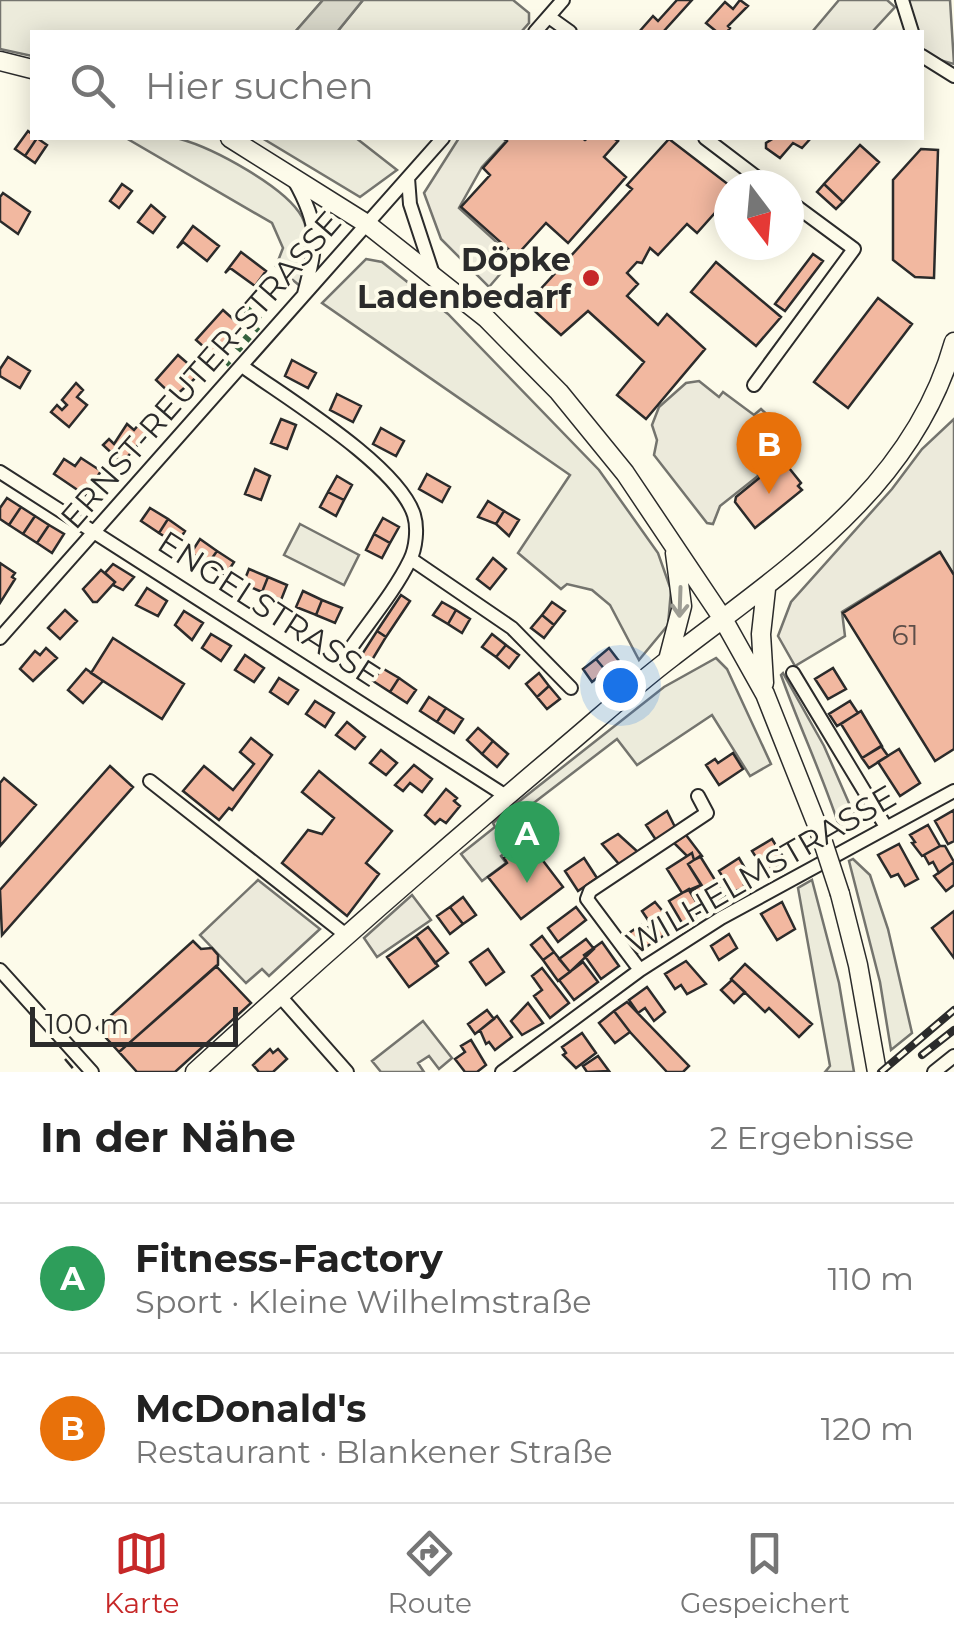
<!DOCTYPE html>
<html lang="de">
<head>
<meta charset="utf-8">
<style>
  body { margin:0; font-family:Montserrat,sans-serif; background:#f6f6f6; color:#222 }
  .compass { position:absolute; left:714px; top:170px; width:90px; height:90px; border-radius:50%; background:#fff; box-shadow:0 5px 25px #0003; rotate:164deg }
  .scale { position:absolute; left:30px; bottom:25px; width:208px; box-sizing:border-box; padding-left:10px; border:5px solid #2b2b2b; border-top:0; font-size:28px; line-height:35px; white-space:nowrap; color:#2b2b2b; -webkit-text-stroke:8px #fdfbea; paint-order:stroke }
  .you { position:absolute; left:620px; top:685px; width:35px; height:35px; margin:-25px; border:8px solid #fff; border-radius:50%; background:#1a73e8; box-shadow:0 0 0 15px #1a73e833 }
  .badge { display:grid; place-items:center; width:65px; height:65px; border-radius:50%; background:#c62828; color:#fff; font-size:32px; font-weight:700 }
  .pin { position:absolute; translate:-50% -82px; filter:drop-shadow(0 2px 5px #0008) }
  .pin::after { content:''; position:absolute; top:52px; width:35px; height:30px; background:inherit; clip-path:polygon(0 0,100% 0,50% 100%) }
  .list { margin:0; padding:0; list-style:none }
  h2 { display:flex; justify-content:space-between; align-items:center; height:130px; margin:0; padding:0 40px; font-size:42px }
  h2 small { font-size:32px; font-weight:400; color:#767676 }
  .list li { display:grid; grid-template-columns:65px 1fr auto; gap:30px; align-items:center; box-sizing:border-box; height:150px; padding:0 40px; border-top:2px solid #e0e0e0 }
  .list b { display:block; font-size:38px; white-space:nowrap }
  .list p { margin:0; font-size:32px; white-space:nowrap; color:#767676 }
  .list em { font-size:32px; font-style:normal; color:#767676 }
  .icon { flex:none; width:55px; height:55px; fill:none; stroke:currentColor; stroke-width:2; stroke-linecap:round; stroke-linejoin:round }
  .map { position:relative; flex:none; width:954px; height:1072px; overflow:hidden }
  .search { position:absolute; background:#fff; box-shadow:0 5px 25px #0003; left:30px; right:30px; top:30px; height:110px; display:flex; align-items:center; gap:25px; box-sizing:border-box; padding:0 35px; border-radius:0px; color:#767676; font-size:38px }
  .sheet { height:430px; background:#fff }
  nav { display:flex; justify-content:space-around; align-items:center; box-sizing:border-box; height:140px; border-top:2px solid #e0e0e0; background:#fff; font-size:28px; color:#767676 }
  nav a { display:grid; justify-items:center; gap:5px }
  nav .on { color:#c62828 }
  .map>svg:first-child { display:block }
</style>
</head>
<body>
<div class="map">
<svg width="954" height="1072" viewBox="0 0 954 1072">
  <rect width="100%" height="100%" fill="#fdfbea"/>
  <path fill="#ecebdb" stroke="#74746e" stroke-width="2.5" d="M 0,0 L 323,0 L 295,32 L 32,32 L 32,56 L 0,49 Z
    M 363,0 L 513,0 L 529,13 L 529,23 L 521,32 L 337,32 Z
    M 126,138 C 143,138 164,134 180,139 C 213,148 286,187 302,217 C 313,238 305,264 300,286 L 276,266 L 283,248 L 272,223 Z
    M 262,138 L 356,138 L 397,170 L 360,197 Z
    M 366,259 L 382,262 L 448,314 L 599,470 L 658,553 L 671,590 L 668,625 L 639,660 L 610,605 L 592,590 L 567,584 L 561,589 L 518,553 L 570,475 L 322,303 Z
    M 300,524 L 359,555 L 344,585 L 284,555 Z
    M 716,658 L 727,669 L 771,764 L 750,776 L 712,715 L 637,765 L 617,739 L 518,815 L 512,807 L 664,687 Z
    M 783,673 L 824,746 L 859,826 L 842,835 C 825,780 800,729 781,675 Z
    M 853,859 L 870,875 L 888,929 L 912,1033 L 891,1050 L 880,982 L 849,861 Z
    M 812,880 L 839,983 L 854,1072 L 825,1072 L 830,1066 L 798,888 Z"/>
  <path fill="#eceadb" stroke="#74746e" stroke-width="2.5" d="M 839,0 L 887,0 L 895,7 L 872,32 L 812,32 Z
    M 903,0 L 950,0 L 954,64 L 922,55 L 922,32 L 913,32 Z
    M 459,138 L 503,138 L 506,141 L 482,167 L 459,208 L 514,258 L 489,287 L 441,239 L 424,193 Z
    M 699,381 L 719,397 L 723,392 L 754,415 L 761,409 L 781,427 L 756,446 L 758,476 L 720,506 L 713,524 L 707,523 L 654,455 L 657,440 L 652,425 L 659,407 L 686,383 Z
    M 954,419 L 954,575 L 939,552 L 842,612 L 845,636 L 795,666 L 778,636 L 791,602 L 892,489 L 922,449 Z
    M 504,813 L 509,820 L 518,815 L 536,840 L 527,846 L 521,840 L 501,856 L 506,863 L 482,881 L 461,854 L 495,827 L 493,823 Z
    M 258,880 L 320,929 L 269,976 L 262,969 L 246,983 L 200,935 Z
    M 412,895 L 431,920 L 377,957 L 364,938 Z
    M 423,1021 L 452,1058 L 439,1069 L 429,1056 L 418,1063 L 424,1072 L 381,1072 L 372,1061 Z"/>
  <path fill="#d8d7c9" stroke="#74746e" stroke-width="2.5" d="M 323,0 L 363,0 L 337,32 L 295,32 Z"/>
  <path fill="#f2b8a0" stroke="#2b2b2b" stroke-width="2.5" d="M 677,0 L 692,0 L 663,32 L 639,32 L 653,16 L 658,21 Z
    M 740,0 L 748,6 L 728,26 L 730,28 L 727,32 L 717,32 L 706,23 L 725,2 L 733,9 Z
    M 28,131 L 37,138 L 25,156 L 15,149 Z
    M 37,138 L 47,145 L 35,163 L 25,156 Z
    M 504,138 L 582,138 L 585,140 L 588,138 L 613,138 L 618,141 L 604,157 L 626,177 L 568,243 L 546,223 L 516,256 L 461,207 L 490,175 L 483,168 L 507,141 Z
    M 774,138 L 811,138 L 802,148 L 793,143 L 780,158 L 766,148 L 766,143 Z
    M 669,139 L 729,185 L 729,197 L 697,233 L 687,224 L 658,255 L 650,248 L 642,263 L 637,262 L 627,273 L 638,284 L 627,296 L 658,325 L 667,314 L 705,349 L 646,419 L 617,395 L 644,362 L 588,311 L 561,335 L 527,304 L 632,189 L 627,185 Z
    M 860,145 L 879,162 L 843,202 L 824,184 Z
    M 921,149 L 938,150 L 934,278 L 915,277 L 893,260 L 893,180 Z
    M 122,184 L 132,191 L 119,208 L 110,201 Z
    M 824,184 L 843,202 L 836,209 L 817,192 Z
    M 3,193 L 30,212 L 18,234 L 0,221 L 0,197 Z
    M 151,205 L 165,217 L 153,233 L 138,222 Z
    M 193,226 L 219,246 L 207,261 L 183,242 L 177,248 Z
    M 241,252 L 266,271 L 255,286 L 230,268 L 225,273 Z
    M 813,254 L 823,261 L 785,311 L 775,304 Z
    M 716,262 L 781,317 L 756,346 L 691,292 Z
    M 878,298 L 912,324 L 848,408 L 814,382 Z
    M 223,310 L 241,326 L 214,356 L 196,340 Z
    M 178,355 L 200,374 L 174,397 L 156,380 Z
    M 8,357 L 30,371 L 20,388 L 0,376 L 0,369 Z
    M 292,360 L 316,373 L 308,388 L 285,376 Z
    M 76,383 L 83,390 L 77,397 L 87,405 L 69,427 L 51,412 L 57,405 L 62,410 L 67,405 L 62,400 Z
    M 337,394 L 361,406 L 353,422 L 330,410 Z
    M 281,419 L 296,425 L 287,449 L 271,443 Z
    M 138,421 L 150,431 L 122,463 L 103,445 L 109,439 L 114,444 L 127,424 L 134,430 L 140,423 Z
    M 381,428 L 404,441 L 396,456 L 373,444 Z
    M 81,458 L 101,471 L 85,495 L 54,474 L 64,459 L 75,466 Z
    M 785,463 L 801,483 L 798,486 L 802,490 L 755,528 L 735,502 L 736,497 L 769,470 L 775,470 Z
    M 255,469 L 270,476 L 261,500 L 245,494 Z
    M 427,474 L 450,487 L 442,502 L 419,489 Z
    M 337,476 L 352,485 L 344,500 L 328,492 Z
    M 328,492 L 344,500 L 336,516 L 320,507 Z
    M 7,498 L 21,507 L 9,525 L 0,519 L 0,508 Z
    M 488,501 L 504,511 L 496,524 L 478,517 Z
    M 21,507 L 35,516 L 23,534 L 9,525 Z
    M 150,508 L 168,519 L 159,533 L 141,521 Z
    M 504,511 L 519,520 L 509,536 L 496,524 Z
    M 35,516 L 49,525 L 37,543 L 23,534 Z
    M 383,518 L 399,527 L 390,543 L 374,534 Z
    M 168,519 L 185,531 L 177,544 L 159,533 Z
    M 49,525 L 64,534 L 52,553 L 37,543 Z
    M 374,534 L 390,543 L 382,558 L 366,550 Z
    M 200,539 L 217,551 L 208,564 L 191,553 Z
    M 217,551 L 234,562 L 225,576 L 208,564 Z
    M 940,552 L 954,575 L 954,749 L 935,761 L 843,613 Z
    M 493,558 L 506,569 L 490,589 L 477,579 Z
    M 0,563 L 15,573 L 12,577 L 15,579 L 0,603 Z
    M 113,564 L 134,577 L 123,590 L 113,585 L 115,582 L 105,573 Z
    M 249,569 L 268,577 L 262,592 L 243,584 Z
    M 101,570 L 115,582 L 97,602 L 93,602 L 83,589 Z
    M 268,577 L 287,585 L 281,600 L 262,592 Z
    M 147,588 L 167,601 L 158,616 L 136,605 Z
    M 303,591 L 322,600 L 316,615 L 296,607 Z
    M 401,595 L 410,601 L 386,637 L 377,631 Z
    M 322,600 L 342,608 L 335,623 L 316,615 Z
    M 442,602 L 456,610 L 448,624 L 433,615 Z
    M 552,602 L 565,611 L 554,625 L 542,615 Z
    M 65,610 L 77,621 L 60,639 L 48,628 Z
    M 456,610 L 470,619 L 462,633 L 448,624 Z
    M 184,611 L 203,623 L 192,640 L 175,625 Z
    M 542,615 L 554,625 L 544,638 L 531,628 Z
    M 377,631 L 386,637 L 369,665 L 359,659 Z
    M 211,634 L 231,646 L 221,661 L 202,648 Z
    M 492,634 L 506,645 L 496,657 L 482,647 Z
    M 113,638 L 184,684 L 162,719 L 91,673 Z
    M 506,645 L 519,655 L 509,668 L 496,657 Z
    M 46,648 L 57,658 L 33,681 L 20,669 L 35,651 L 40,655 Z
    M 609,648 L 619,661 L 606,671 L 596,659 Z
    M 245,655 L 264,668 L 254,682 L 235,670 Z
    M 596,659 L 606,671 L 592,682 L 583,669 Z
    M 382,668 L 399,678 L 390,692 L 373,681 Z
    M 833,668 L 846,689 L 828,699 L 815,679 Z
    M 86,669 L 103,681 L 83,703 L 68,690 Z
    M 539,673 L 549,686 L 537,697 L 526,684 Z
    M 279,678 L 298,690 L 288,704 L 270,692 Z
    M 399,678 L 416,690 L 407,703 L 390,692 Z
    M 549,686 L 560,699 L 547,709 L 537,697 Z
    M 429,697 L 446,708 L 437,722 L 420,711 Z
    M 315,701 L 334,713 L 325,727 L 306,714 Z
    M 850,701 L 858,713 L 837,726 L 829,714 Z
    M 446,708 L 463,719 L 454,733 L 437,722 Z
    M 861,711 L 882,746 L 862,758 L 841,724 Z
    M 347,722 L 365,737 L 355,749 L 336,735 Z
    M 478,728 L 493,741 L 482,754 L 467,740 Z
    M 251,738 L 272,755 L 232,810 L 229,808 L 219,820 L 183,791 L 204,766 L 233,790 L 254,764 L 240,752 Z
    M 493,741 L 508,754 L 497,767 L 482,754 Z
    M 881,746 L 888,756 L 869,768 L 862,758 Z
    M 899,749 L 920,783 L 900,796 L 878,762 Z
    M 381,750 L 397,763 L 386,775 L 370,763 Z
    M 733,753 L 743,769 L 719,785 L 706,765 L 715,759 L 718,763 Z
    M 414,765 L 432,779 L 422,792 L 410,783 L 403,791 L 395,785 Z
    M 110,766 L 133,787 L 2,935 L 0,890 Z
    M 319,771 L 392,831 L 366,863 L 379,874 L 347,916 L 282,863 L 308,830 L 322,834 L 334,818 L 302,792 Z
    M 4,778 L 36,805 L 0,846 L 0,783 Z
    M 446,789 L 457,798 L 454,801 L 460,806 L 446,823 L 440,819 L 435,824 L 425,815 Z
    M 954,810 L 954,841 L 948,844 L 935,821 Z
    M 667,811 L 675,827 L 656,840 L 646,825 Z
    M 928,825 L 940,846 L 922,856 L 912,843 L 915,842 L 910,835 Z
    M 618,834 L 638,852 L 619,864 L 602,844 Z
    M 686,835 L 702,856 L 694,860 L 692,853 L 687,856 L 674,843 Z
    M 772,839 L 785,860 L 775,870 L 773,867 L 765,871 L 752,851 Z
    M 899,844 L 918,879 L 905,886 L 898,874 L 891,877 L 878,855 Z
    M 531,845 L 563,887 L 521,919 L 488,877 L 507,863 L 504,858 L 510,854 L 513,858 Z
    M 940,846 L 945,846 L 954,862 L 939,873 L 933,862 L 929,864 L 924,855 Z
    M 692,853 L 694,860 L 688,864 L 701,885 L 682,893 L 667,869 Z
    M 700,856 L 725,896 L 715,906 L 688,864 Z
    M 584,858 L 597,878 L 578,891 L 565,871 Z
    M 739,858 L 752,880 L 744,885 L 745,888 L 732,892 L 719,871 Z
    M 954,862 L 954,885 L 946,891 L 934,876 Z
    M 701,885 L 713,904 L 702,911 L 690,892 Z
    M 689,889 L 702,911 L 694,915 L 696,918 L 682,923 L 669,901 Z
    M 463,897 L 476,915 L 463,924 L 450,907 Z
    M 655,902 L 676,927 L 660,938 L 649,927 L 652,926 L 642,911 Z
    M 782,902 L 795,929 L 777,940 L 761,914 Z
    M 450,907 L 463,924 L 450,934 L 437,916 Z
    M 576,907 L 586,920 L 558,942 L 548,928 Z
    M 954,911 L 954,958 L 932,928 Z
    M 641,925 L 653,942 L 638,953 L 628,944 L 630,942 L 626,935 Z
    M 428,927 L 448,953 L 435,963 L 416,936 Z
    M 729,934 L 737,948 L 719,960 L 711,946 Z
    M 416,936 L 438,966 L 409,987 L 387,957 Z
    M 542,936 L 554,952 L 543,960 L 531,945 Z
    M 586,939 L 594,949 L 570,972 L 559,959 Z
    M 193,941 L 201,949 L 212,948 L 218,955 L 218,965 L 119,1052 L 97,1028 Z
    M 602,942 L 619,966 L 601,979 L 584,955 Z
    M 488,949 L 504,972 L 486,985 L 470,962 Z
    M 554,952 L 570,972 L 558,981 L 543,960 Z
    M 686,961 L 706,984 L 687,994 L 681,985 L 675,989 L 665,974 Z
    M 583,962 L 598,982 L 574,1000 L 559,980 Z
    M 745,964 L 812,1024 L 799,1037 L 769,1008 L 765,1012 L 731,979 Z
    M 216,966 L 251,1003 L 175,1072 L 137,1072 L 119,1052 Z
    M 542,968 L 569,1003 L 550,1018 L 534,996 L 542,990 L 532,976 Z
    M 732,980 L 745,992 L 734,1003 L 721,990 Z
    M 647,987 L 665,1012 L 654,1021 L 645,1008 L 638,1013 L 629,1000 Z
    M 627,1002 L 689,1066 L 683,1072 L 667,1072 L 630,1032 L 614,1011 Z
    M 528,1003 L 543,1023 L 522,1035 L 511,1021 Z
    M 487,1010 L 494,1019 L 475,1034 L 468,1024 Z
    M 614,1011 L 630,1032 L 615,1043 L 599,1023 Z
    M 497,1016 L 512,1037 L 495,1050 L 489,1042 L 486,1044 L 480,1030 Z
    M 582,1033 L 596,1053 L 576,1068 L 563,1055 L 566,1053 L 562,1047 Z
    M 471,1040 L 486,1065 L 477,1072 L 465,1072 L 455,1059 L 465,1052 L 461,1046 Z
    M 270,1049 L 273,1053 L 278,1049 L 287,1059 L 273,1072 L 259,1072 L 253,1065 Z
    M 598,1056 L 609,1071 L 587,1072 L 583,1066 Z"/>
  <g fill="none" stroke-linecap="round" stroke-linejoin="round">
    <defs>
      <path id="street" d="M 902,0 L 912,32
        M 549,17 L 570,32
        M 535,32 L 563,0
        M 922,56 L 954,76
        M 705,138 L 767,185
        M 408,178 L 410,204 L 433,274
        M 294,180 C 321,228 317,244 304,294
        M 242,366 C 286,398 398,465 414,515 C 418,528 416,548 410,560 C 394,593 366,625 346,655
        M 754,385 L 854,249 L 789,201
        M 0,472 L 506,796
        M 411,559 L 512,628 L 571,688
        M 0,638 L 443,138
        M 793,673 L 886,827
        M 150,781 L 346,935
        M 0,970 L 92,1072
        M 640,970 L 587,899 L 590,891 L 707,813 L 698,796
        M 279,995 L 347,1072
        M 502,1072 L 640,970 L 721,918 L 954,791
        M 934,1072 L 954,1056"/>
      <path id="secondary" d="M 0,61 L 32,69
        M 230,138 L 367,224 L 486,318 L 559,392 L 625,473 L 723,619 L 765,694 L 819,830
        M 668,660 L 682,606 L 675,553
        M 764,683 L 761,634 L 766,589
        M 840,894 L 858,965 L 877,1072
        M 195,1072 C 314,963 436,856 560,751 C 597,720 633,687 671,658 C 785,570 913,489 954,342"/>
    </defs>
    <use href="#street" stroke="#2b2b2b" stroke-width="16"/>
    <use href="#secondary" stroke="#2b2b2b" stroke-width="21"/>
    <use href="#street" stroke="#fdfbea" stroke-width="12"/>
    <use href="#secondary" stroke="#fdfbea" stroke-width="18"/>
    <defs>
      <path id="rail" d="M 922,1055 L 954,1030
        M 881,1072 L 954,1010"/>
    </defs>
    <use href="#rail" stroke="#2b2b2b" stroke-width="8"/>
    <use href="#rail" stroke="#fdfbea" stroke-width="4" stroke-dasharray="11" stroke-linecap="butt"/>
    <defs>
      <path id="secondary-bridge" d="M 819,830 L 840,894"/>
    </defs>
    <use href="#secondary-bridge" stroke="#2b2b2b" stroke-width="21" stroke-linecap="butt"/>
    <use href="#secondary-bridge" stroke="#fdfbea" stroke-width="18"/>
    <path stroke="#34623c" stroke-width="8" stroke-dasharray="5 8" stroke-linecap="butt" d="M 237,350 L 261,322 L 245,308
      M 225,364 L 234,355"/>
    <path stroke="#2b2b2b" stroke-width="2.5" stroke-dasharray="12 5" stroke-linecap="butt" d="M 65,1059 L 76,1072"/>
  </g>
  <defs><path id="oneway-shaft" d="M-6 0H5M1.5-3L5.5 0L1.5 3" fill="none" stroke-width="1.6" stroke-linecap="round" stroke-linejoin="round" transform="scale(2.5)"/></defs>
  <use stroke="#9e9d94" href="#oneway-shaft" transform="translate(680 602) rotate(92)"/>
  <circle fill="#c62828" stroke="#fdfbea" stroke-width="4" cx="591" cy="278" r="10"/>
  <g text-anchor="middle" stroke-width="8" stroke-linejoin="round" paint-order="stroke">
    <g font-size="28" fill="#5d4e48">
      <text x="905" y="645">61</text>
    </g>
    <g font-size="32" font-weight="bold" fill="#2b2b2b" stroke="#fdfbea" text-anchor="end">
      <text x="571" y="271">Döpke<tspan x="571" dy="37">Ladenbedarf</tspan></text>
    </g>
    <g font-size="32" fill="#2b2b2b" stroke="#fdfbea">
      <text transform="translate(201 370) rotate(-49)" y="11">ERNST-REUTER-STRASSE</text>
      <text transform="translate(269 609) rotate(33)" y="11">ENGELSTRASSE</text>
      <text transform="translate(761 870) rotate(-30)" y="11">WILHELMSTRASSE</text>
    </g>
  </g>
</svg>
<svg class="compass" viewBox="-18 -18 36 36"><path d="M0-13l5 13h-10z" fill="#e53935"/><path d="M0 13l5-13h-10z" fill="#767676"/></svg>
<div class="scale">100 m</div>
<div class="you"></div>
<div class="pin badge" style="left:527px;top:883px;background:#2e9e5b">A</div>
<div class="pin badge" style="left:769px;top:494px;background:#e8710a">B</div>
<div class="search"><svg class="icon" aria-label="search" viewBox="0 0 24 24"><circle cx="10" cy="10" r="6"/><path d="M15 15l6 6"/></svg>Hier suchen</div>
</div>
<section class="sheet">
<h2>In der Nähe<small>2 Ergebnisse</small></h2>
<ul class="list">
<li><span class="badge" style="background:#2e9e5b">A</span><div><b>Fitness-Factory</b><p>Sport · Kleine Wilhelmstraße</p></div><em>110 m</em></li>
<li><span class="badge" style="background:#e8710a">B</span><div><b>McDonald's</b><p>Restaurant · Blankener Straße</p></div><em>120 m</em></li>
</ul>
</section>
<nav>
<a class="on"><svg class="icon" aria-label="map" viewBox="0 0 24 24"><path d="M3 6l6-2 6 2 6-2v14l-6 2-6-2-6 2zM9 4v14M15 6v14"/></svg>Karte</a>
<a><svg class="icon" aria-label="directions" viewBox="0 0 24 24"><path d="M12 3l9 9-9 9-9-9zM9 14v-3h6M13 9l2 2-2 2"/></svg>Route</a>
<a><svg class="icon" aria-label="saved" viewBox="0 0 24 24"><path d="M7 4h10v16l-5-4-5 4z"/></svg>Gespeichert</a>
</nav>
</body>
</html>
